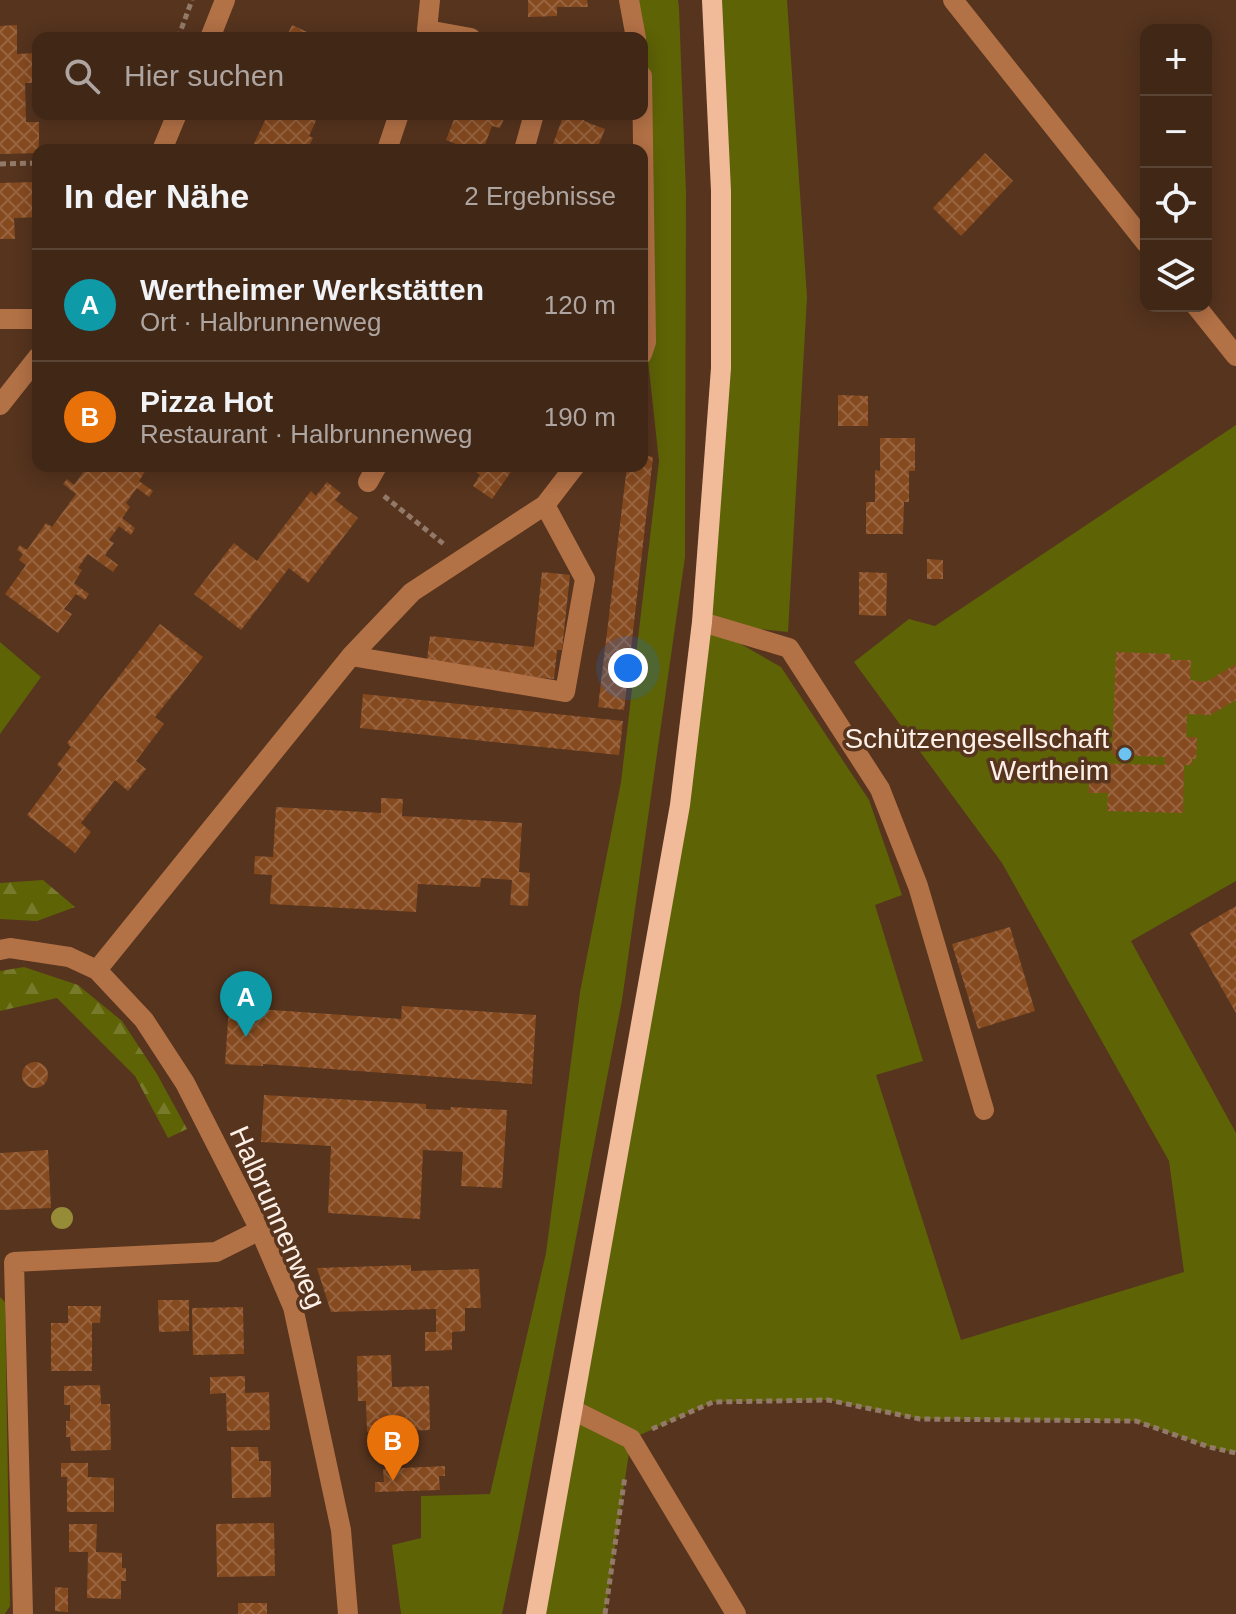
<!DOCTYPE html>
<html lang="de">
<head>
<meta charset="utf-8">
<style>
  body { margin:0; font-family:Helvetica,sans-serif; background:#472f1f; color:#f1f3f6 }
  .controls { position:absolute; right:24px; top:24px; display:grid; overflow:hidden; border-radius:16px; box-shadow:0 4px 20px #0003 }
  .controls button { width:72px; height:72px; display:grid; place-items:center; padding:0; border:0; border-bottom:2px solid #594435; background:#402716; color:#f1f3f6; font:40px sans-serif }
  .you { position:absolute; left:628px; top:668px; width:28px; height:28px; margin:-20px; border:6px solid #fff; border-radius:50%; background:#1a73e8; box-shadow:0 0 0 12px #1a73e833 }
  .badge { display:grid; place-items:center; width:52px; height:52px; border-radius:50%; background:#8abfa5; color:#fff; font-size:26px; font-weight:700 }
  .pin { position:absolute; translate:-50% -66px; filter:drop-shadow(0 2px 4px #0008) }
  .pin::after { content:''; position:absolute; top:42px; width:28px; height:24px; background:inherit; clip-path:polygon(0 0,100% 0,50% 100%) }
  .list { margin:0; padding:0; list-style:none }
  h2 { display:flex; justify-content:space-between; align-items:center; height:104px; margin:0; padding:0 32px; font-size:34px }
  h2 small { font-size:26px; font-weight:400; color:#aea5a1 }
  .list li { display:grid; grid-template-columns:52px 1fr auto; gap:24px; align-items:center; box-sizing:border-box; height:112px; padding:0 32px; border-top:2px solid #594435 }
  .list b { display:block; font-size:30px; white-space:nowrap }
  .list p { margin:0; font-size:26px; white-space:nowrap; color:#aea5a1 }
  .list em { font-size:26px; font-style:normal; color:#aea5a1 }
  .icon { flex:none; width:44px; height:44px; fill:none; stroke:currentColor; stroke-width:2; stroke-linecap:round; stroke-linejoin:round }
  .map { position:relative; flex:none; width:1236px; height:1614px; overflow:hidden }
  .search { position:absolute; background:#402716; box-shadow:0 4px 20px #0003; left:32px; top:32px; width:616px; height:88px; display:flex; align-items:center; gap:20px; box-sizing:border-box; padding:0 28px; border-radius:16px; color:#aea5a1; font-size:30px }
  .panel { position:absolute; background:#402716; box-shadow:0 4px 20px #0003; left:32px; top:144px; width:616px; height:328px; border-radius:16px }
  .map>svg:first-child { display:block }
</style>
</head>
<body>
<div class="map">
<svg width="1236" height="1614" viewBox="0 0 1236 1614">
  <defs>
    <pattern id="forest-firs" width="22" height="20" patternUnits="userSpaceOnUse" patternTransform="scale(2)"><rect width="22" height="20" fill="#5e6306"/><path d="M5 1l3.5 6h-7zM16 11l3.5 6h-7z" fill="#767a2a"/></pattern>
    <pattern id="building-cross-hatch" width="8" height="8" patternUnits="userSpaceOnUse" patternTransform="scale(2)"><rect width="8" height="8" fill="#864a1f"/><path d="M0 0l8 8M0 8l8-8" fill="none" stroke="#986440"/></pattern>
  </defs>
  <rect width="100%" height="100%" fill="#56341e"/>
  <path fill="#5e6306" d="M 629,0 L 678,0 L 679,8 L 686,193 L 685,557 L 622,1000 L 519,1533 L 502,1614 L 401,1614 L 392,1545 L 421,1538 L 421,1496 L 490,1494 L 546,1253 L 580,992 L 621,782 L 659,461 L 646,342 L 642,38 Z
    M 712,0 L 787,0 L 807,297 L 788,632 L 704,623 L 781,667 L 869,800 L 902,895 L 875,905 L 923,1061 L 876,1075 L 961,1340 L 1184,1272 L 1169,1161 L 1002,863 L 854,662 L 909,619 L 935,626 L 1236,425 L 1236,881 L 1131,941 L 1236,1133 L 1236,1453 L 1209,1447 L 1136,1421 L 920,1419 L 828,1400 L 713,1402 L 631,1439 L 605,1614 L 536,1614 L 680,805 L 721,368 Z
    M 0,642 L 41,677 L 0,734 Z
    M 0,1297 L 5,1302 L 10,1606 L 5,1614 L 0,1614 Z"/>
  <path fill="url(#forest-firs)" d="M 43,880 L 75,907 L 37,921 L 0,919 L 0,883 Z
    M 24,967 L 78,985 L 122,1021 L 157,1074 L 187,1129 L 168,1138 L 135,1076 L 57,998 L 0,1011 L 0,971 Z"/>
  <path fill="url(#building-cross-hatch)" d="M 528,0 L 587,0 L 588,7 L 557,7 L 557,16 L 528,17 Z
    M 17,25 L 17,54 L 38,53 L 38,83 L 25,83 L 26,122 L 39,122 L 39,150 L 38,153 L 0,154 L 0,26 Z
    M 292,25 L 320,38 L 286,38 Z
    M 261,114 L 319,114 L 309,136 L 313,138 L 307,150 L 251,150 L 267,116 Z
    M 456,114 L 506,114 L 500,128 L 492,126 L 483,150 L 453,150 L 456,144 L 446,140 Z
    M 564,114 L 587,114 L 584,121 L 605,129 L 599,144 L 614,150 L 551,150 Z
    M 985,153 L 1013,181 L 961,236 L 933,208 Z
    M 38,182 L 38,217 L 14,218 L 15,239 L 0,239 L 0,183 Z
    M 838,395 L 868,396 L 868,426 L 838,426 Z
    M 880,438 L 915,438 L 915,471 L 909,471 L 909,502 L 904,502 L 903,534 L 866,534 L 866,502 L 875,502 L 875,470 L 880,471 Z
    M 642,455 L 653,457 L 624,710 L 598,707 L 627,466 L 642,466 Z
    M 88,466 L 142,466 L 146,470 L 139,481 L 153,491 L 149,497 L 137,488 L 126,503 L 130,507 L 122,518 L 135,528 L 131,535 L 119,526 L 109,540 L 114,543 L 105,555 L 118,565 L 113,572 L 88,554 L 78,568 L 82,570 L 74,583 L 89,594 L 85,600 L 76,594 L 64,609 L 72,614 L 58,633 L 5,594 L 26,565 L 19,560 L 23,554 L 17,550 L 20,545 L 27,550 L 46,523 L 52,527 L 76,494 L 63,484 L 67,479 L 74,485 Z
    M 468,466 L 515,466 L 492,499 L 473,486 L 480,475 Z
    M 327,482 L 341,493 L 335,500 L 358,518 L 308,583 L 289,568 L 241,630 L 194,594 L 234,543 L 257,561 L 311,491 L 316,496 Z
    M 927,559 L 943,560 L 943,579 L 927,579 Z
    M 542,572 L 570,575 L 562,650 L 557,650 L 554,679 L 426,666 L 430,636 L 534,647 Z
    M 859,572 L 887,573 L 886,616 L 859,615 Z
    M 160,624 L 203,657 L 155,717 L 164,724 L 136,761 L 146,769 L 128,791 L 115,780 L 81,823 L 91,832 L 75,853 L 27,815 L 62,769 L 57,765 L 71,747 L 67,743 Z
    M 1116,652 L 1170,654 L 1170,660 L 1191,660 L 1190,680 L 1206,682 L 1236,664 L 1236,700 L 1210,715 L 1187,714 L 1186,737 L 1197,737 L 1196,759 L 1192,759 L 1192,765 L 1184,765 L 1183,813 L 1107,811 L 1108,793 L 1089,793 L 1089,763 L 1165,765 L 1165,757 L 1112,755 Z
    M 363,694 L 623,721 L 619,755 L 360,728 Z
    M 381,798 L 403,799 L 402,816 L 522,823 L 519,872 L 530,873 L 528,906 L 510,905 L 512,880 L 481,878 L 480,887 L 418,884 L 416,912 L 270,904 L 272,875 L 254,874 L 255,856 L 273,857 L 276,807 L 381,813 Z
    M 1236,906 L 1236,1013 L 1190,933 Z
    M 1010,927 L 1035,1011 L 978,1029 L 952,944 Z
    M 402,1006 L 536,1015 L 532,1084 L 263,1064 L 263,1066 L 225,1064 L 229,1007 L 401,1019 Z
    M22 1075a13 13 0 1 1 26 0a13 13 0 1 1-26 0Z
    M 264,1095 L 426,1104 L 426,1109 L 450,1110 L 451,1107 L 507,1110 L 502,1188 L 461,1186 L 463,1152 L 423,1150 L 420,1219 L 328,1213 L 331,1146 L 261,1142 Z
    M 48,1150 L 51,1208 L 0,1210 L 0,1153 Z
    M 411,1265 L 411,1271 L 479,1269 L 481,1308 L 465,1308 L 465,1331 L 452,1332 L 452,1350 L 425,1351 L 425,1332 L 436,1332 L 436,1309 L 331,1312 L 317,1268 Z
    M 158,1300 L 189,1300 L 189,1331 L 159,1332 Z
    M 68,1306 L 101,1306 L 100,1323 L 92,1323 L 92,1371 L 51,1371 L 51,1323 L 68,1323 Z
    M 243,1307 L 244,1354 L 193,1355 L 192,1308 Z
    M 391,1355 L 392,1387 L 429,1386 L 430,1430 L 367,1432 L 366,1401 L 358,1401 L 357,1356 Z
    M 245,1376 L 245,1393 L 269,1392 L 270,1430 L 227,1431 L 226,1393 L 210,1394 L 210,1377 Z
    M 100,1385 L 101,1404 L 110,1404 L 111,1450 L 71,1451 L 70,1437 L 66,1437 L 66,1421 L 70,1421 L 70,1405 L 64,1405 L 64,1386 Z
    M 231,1447 L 258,1447 L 259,1461 L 271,1461 L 271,1497 L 232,1498 Z
    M 61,1463 L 88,1463 L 88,1477 L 114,1478 L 114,1512 L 67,1512 L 67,1477 L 61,1477 Z
    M 445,1466 L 445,1476 L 439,1476 L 440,1490 L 375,1492 L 375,1482 L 384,1482 L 383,1469 Z
    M 274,1523 L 275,1576 L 217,1577 L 216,1524 Z
    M 69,1524 L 97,1524 L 96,1552 L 122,1553 L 122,1568 L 126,1568 L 126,1581 L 121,1581 L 121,1599 L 87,1598 L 88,1552 L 69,1552 Z
    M 55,1587 L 68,1588 L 68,1612 L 55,1611 Z
    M 238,1603 L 267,1603 L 267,1614 L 238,1614 Z"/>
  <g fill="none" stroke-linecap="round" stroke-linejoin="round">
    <path stroke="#937968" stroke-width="5" stroke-dasharray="6 4" stroke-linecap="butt" d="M 178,38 L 192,0
      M 0,164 L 38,163
      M 384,496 L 445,545
      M 652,1429 L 713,1402 L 828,1400 L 920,1419 L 1136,1421 L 1209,1447 L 1236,1453
      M 605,1614 L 625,1476"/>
    <path stroke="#b37146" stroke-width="20" d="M 430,0 L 427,30 L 471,38
      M 629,0 L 636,38
      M 953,0 L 1146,243
      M 210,38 L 225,0
      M 642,76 L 646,342 L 642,354
      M 162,150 L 177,114
      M 387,150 L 399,114
      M 524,150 L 534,114
      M 1196,306 L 1236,356
      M 0,319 L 38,319
      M 0,405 L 38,357
      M 368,482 L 377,466
      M 702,622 L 789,648 L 880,789 L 918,886 L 984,1110
      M 351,656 L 565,692 L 585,579 L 545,505
      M 0,950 L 10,948 L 69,957 L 97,970 L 144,1020 L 185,1083 L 260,1230 L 293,1307 L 341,1530 L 348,1614
      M 97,970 L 351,656 L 412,592 L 545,505 L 575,466
      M 573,1410 L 631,1439 L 736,1614
      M 23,1614 L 14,1262 L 216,1252 L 260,1230"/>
    <path stroke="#f1bb9a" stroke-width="20" d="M 536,1614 L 680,805 L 702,622 L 721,368 L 721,191 L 712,0"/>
  </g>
  <circle fill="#968c38" cx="62" cy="1218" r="11"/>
  <circle fill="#6ac3f1" stroke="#56341e" stroke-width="3" cx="1125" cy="754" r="8"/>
  <g text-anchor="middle" stroke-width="7" stroke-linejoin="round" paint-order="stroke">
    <g font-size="28" fill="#fdf0e8" stroke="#56341e" text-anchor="end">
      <text x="1109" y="748">Schützengesellschaft<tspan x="1109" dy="32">Wertheim</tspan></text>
    </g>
    <g font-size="28" fill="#fdf0e8" stroke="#56341e">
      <text transform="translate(278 1217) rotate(66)" y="10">Halbrunnenweg</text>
    </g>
  </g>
</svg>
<div class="controls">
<button>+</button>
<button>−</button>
<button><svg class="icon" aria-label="locate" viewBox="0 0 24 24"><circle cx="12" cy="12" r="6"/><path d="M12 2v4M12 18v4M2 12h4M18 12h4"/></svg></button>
<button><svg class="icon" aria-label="layers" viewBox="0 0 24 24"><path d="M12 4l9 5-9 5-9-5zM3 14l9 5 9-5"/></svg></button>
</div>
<div class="you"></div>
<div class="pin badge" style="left:246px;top:1037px;background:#0f9aa8">A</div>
<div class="pin badge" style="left:393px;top:1481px;background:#e8710a">B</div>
<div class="search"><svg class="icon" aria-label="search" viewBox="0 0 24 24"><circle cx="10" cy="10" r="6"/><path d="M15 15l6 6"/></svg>Hier suchen</div>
<section class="panel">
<h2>In der Nähe<small>2 Ergebnisse</small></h2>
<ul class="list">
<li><span class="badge" style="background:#0f9aa8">A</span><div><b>Wertheimer Werkstätten</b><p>Ort · Halbrunnenweg</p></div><em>120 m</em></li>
<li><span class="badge" style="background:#e8710a">B</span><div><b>Pizza Hot</b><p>Restaurant · Halbrunnenweg</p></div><em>190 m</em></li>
</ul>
</section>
</div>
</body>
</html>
